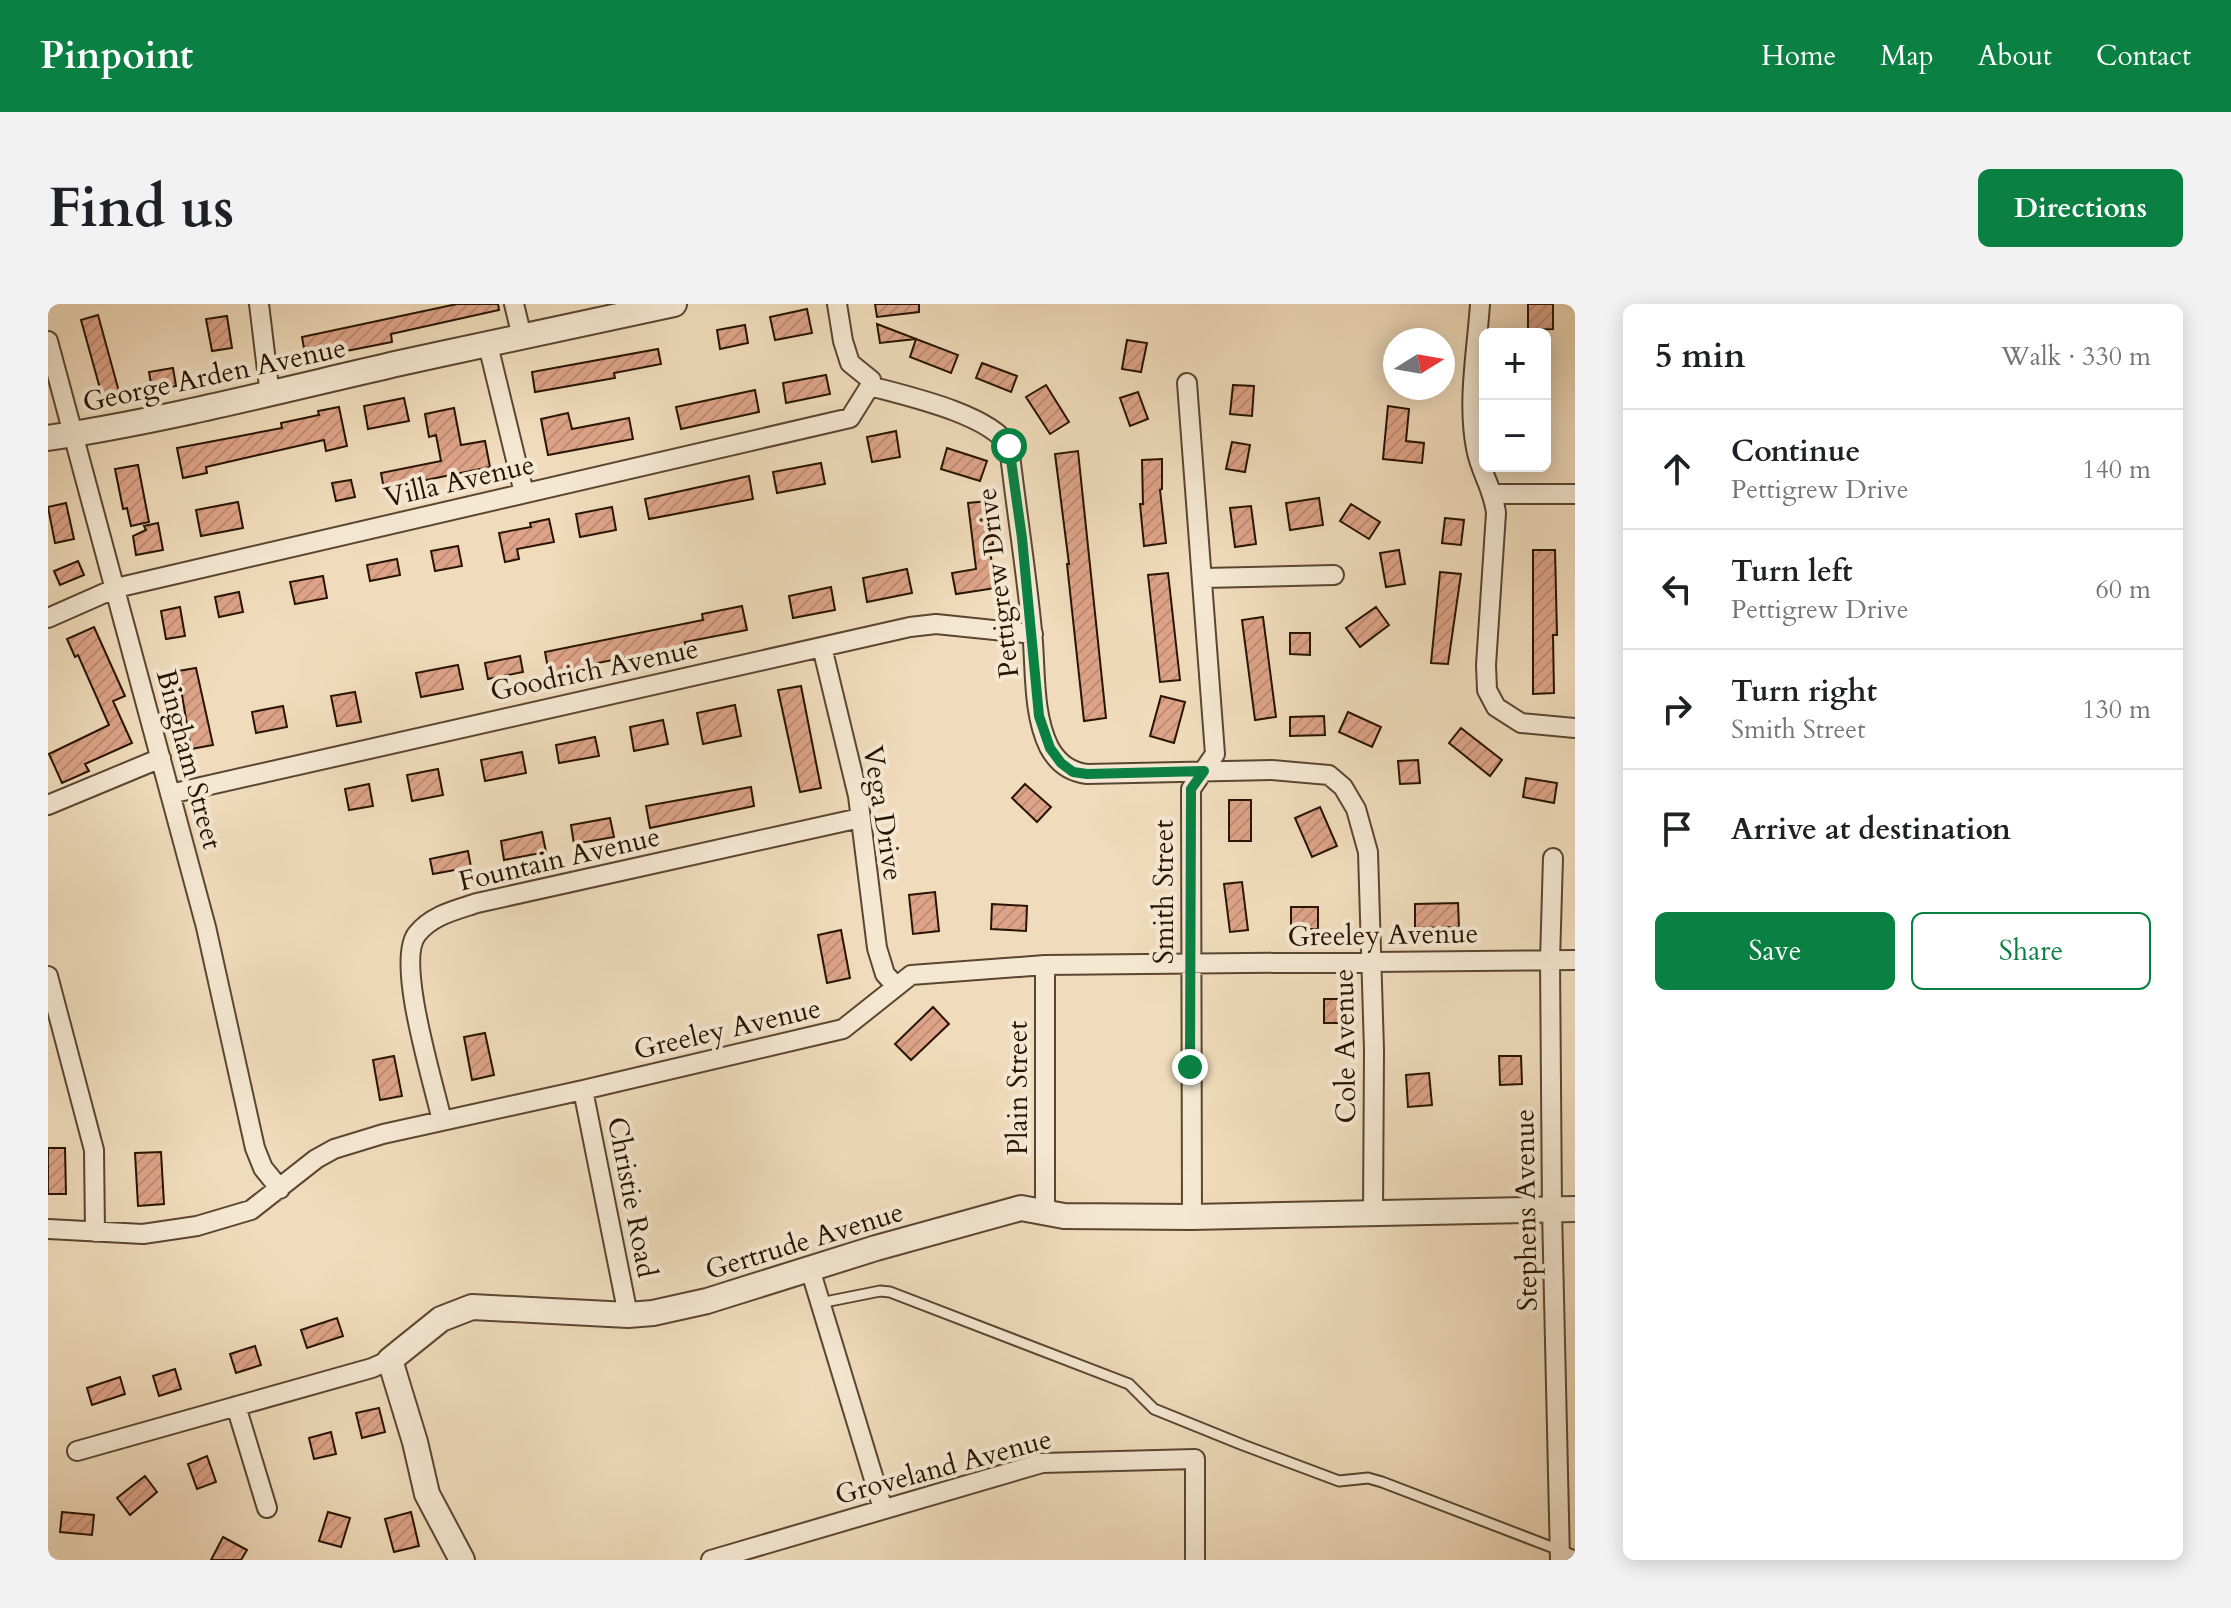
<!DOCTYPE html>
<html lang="en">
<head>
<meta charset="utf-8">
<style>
  body { margin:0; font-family:Cardo,serif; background:#f2f2f2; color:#202124 }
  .controls { position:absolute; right:24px; top:24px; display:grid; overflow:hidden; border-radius:12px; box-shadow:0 4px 20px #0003 }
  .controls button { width:72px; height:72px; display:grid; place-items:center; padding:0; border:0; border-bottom:2px solid #e0e0e0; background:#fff; color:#202124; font:40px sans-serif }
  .compass { position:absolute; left:1335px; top:24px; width:72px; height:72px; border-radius:50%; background:#fff; box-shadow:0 4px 20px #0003; rotate:79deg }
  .stop { position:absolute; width:24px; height:24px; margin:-18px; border:6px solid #0b8043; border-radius:50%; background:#fff }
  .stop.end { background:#0b8043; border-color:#fff; box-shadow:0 2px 8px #0008 }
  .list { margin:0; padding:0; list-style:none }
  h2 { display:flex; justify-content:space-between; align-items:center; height:104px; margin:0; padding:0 32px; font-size:34px }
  h2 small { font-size:26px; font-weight:400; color:#757577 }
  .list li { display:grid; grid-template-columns:52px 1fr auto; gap:24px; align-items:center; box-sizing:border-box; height:120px; padding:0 32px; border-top:2px solid #e0e0e0 }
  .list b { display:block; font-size:30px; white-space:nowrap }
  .list p { margin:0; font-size:26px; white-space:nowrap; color:#757577 }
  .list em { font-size:26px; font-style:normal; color:#757577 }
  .actions { display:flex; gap:16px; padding:24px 32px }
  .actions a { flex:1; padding:18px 0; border:2px solid #0b8043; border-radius:12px; text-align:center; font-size:28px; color:#0b8043 }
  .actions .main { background:#0b8043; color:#fff }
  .icon { flex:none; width:44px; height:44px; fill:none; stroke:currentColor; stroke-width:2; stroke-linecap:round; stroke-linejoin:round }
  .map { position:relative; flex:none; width:1527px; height:1256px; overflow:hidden; border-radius:12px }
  header { display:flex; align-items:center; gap:48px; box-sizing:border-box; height:112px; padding:0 40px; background:#0b8043; color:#fff }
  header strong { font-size:38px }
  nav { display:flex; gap:44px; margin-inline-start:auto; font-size:28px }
  .intro { display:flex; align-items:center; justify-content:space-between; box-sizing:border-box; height:192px; padding:0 48px }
  h1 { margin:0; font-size:56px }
  .button { padding:20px 36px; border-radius:12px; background:#0b8043; color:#fff; font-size:28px; font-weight:700 }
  main { display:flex; gap:48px; padding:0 48px }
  aside { flex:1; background:#fff; border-radius:12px; box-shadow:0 4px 20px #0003 }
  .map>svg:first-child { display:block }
</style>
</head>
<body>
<header>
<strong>Pinpoint</strong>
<nav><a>Home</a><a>Map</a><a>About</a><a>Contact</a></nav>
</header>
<div class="intro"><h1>Find us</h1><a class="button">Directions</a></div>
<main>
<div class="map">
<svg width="1527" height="1256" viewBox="0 0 1527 1256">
  <defs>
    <pattern id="building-hatch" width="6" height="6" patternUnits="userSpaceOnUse" patternTransform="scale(2)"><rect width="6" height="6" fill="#dea489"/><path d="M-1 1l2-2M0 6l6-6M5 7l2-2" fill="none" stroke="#be8c74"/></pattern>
  </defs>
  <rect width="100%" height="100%" fill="#f0dcbc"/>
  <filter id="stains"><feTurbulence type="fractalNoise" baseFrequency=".0025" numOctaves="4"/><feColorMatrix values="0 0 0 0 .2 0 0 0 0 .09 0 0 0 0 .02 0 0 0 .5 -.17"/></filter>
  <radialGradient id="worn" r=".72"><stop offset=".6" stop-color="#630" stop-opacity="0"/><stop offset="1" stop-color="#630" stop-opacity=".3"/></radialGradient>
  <path fill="url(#building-hatch)" stroke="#281401" stroke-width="2" d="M 409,0 L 450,0 L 451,6 L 343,30 L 344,38 L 258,55 L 254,33 Z
    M 827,0 L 871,0 L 871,8 L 829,13 Z
    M 1480,0 L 1505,0 L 1505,25 L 1480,26 Z
    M 759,5 L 764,29 L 727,36 L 722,13 Z
    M 50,11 L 73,95 L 56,99 L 33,16 Z
    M 179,12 L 184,44 L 164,47 L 158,15 Z
    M 829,20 L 910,51 L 903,69 L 862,53 L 868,35 L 832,39 Z
    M 697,21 L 700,39 L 672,45 L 669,26 Z
    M 1079,36 L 1099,39 L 1093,68 L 1074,65 Z
    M 610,45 L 613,60 L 566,69 L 567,74 L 487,88 L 484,68 Z
    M 934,59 L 969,72 L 963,88 L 928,74 Z
    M 125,64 L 128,82 L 104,86 L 101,68 Z
    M 778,71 L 782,90 L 738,99 L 735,79 Z
    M 998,81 L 1021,118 L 1002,130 L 978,93 Z
    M 1185,81 L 1206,82 L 1204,112 L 1182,110 Z
    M 707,86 L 711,108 L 633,125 L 628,103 Z
    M 1090,88 L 1100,115 L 1082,122 L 1072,94 Z
    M 356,94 L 361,117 L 320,125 L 316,102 Z
    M 1340,102 L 1361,105 L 1358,137 L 1376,139 L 1374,159 L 1335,155 Z
    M 291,103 L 299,142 L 278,147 L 276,136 L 158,163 L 159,169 L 135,174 L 129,144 L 234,124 L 233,119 L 271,111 L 270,107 Z
    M 406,104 L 413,141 L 437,137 L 442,163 L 373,177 L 374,183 L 337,190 L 333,169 L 393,157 L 388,131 L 381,133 L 377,110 Z
    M 520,109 L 524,125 L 581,114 L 585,135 L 500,151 L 493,115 Z
    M 848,127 L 852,153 L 824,158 L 819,133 Z
    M 1184,138 L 1202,141 L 1197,168 L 1178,165 Z
    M 899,144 L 939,157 L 932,177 L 893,165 Z
    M 1030,147 L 1058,414 L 1036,417 L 1019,260 L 1021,260 L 1007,150 Z
    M 1114,155 L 1114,185 L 1112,186 L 1118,239 L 1096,242 L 1092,200 L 1095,200 L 1094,156 Z
    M 773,159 L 777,180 L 729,189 L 725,168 Z
    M 90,161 L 101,218 L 83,222 L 79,204 L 75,205 L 67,165 Z
    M 701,172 L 705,195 L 601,215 L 597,195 Z
    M 303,176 L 307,193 L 288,197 L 284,179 Z
    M 1271,194 L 1275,221 L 1242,226 L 1238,199 Z
    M 940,197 L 945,240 L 941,241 L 948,284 L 908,290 L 904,269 L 928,265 L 920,199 Z
    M 190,198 L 195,224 L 153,232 L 148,206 Z
    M 18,199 L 26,235 L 7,239 L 0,203 Z
    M 1303,200 L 1332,218 L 1321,235 L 1292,217 Z
    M 1203,202 L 1208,240 L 1187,243 L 1182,204 Z
    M 564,203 L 568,226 L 532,233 L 528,210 Z
    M 1397,214 L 1416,216 L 1413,241 L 1394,239 Z
    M 501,215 L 506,238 L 469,245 L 471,255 L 457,258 L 451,229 L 483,223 L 482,219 Z
    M 110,219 L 115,246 L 88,251 L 85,232 L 98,226 L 96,222 Z
    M 410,242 L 414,262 L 387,267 L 383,247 Z
    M 1351,246 L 1357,280 L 1338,283 L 1332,249 Z
    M 1485,246 L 1507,246 L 1509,331 L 1505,331 L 1506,389 L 1485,390 Z
    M 349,255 L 352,271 L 322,277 L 319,261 Z
    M 30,257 L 36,271 L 12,281 L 6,267 Z
    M 859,265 L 864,289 L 819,298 L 815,274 Z
    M 1392,268 L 1413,270 L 1400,360 L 1383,359 Z
    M 1120,269 L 1132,376 L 1112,378 L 1100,271 Z
    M 275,272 L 279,294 L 247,300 L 242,278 Z
    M 783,283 L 787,306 L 745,314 L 741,292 Z
    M 191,288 L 195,308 L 171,313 L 167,293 Z
    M 694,302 L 699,326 L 637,338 L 637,342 L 534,362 L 535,368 L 502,375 L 497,348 L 655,316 L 654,310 Z
    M 132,303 L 137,332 L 118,335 L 113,307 Z
    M 1328,303 L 1341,321 L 1312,343 L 1298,324 Z
    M 1215,313 L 1228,413 L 1207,416 L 1194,316 Z
    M 46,323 L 77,392 L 65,397 L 84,439 L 37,460 L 41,467 L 14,479 L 1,450 L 61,421 L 30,351 L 27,353 L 19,335 Z
    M 1242,329 L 1262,329 L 1262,351 L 1242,350 Z
    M 472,352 L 475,368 L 440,375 L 437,359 Z
    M 410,361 L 415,385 L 373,393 L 368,369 Z
    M 148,364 L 165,441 L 143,445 L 130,367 Z
    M 753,382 L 773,484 L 752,488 L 730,386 Z
    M 307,388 L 313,418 L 289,422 L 283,392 Z
    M 1113,392 L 1137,398 L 1126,439 L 1102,432 Z
    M 687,401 L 693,432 L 655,440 L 649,409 Z
    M 235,402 L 239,423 L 208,429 L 204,408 Z
    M 1300,408 L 1333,423 L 1324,443 L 1291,428 Z
    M 1276,412 L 1277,431 L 1242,432 L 1242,413 Z
    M 615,416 L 620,440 L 586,447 L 582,423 Z
    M 1413,424 L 1454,456 L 1442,472 L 1401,439 Z
    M 547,433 L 551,452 L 511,459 L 508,441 Z
    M 474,448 L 478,469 L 437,477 L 433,456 Z
    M 1370,456 L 1372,479 L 1352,480 L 1350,457 Z
    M 390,465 L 395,491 L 364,497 L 359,471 Z
    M 1478,474 L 1509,479 L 1506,499 L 1475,493 Z
    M 321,480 L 325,502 L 301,506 L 297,485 Z
    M 977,480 L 1003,503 L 989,518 L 964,494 Z
    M 703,483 L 706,502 L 602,524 L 598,502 Z
    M 1181,496 L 1203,496 L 1203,537 L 1181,537 Z
    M 1272,503 L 1289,542 L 1264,553 L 1247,514 Z
    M 562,514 L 566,533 L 526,540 L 523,521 Z
    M 494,528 L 498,548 L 456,556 L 453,537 Z
    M 420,547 L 423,563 L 385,570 L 382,555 Z
    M 1194,578 L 1200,626 L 1182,628 L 1176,580 Z
    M 887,588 L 891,627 L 865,630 L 861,591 Z
    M 1410,599 L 1411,623 L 1367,624 L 1367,600 Z
    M 944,600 L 979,602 L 978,627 L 943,625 Z
    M 1243,603 L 1270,603 L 1270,625 L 1243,625 Z
    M 793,626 L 802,674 L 779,679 L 770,631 Z
    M 1276,695 L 1294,695 L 1294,719 L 1276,719 Z
    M 885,703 L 901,720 L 863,756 L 847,740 Z
    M 437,729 L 446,771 L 424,776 L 416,733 Z
    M 346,752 L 354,792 L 332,796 L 325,756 Z
    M 1451,752 L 1473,752 L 1474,780 L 1452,781 Z
    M 1381,769 L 1384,801 L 1360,803 L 1358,771 Z
    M 0,844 L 17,844 L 18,890 L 0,890 Z
    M 113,848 L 116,900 L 90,902 L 87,849 Z
    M 289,1014 L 295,1032 L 259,1044 L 253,1026 Z
    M 207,1042 L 213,1061 L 188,1069 L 182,1050 Z
    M 127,1065 L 133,1085 L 111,1092 L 105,1072 Z
    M 72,1073 L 77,1090 L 44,1101 L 39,1084 Z
    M 331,1104 L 337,1128 L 314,1134 L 308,1109 Z
    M 283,1128 L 288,1150 L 266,1155 L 261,1134 Z
    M 159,1152 L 168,1178 L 149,1185 L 140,1160 Z
    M 97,1172 L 109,1188 L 82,1211 L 69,1194 Z
    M 14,1208 L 46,1211 L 44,1231 L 12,1228 Z
    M 280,1208 L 302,1214 L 293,1243 L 271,1237 Z
    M 363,1208 L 371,1242 L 346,1248 L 337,1215 Z
    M 175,1233 L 199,1246 L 193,1256 L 163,1256 Z"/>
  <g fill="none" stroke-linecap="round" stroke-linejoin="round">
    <defs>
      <path id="service" d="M 772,999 L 832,987 L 842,988 L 1081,1080 L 1106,1105 L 1195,1141 L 1291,1177 L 1320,1174 L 1334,1178 L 1527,1252"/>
      <path id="minor" d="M 211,0 L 222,91
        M 466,0 L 474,33
        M 789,0 L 795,37 L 802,59 L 823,76 L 822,82
        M 1432,0 C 1429,47 1419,97 1428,144 C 1432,168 1445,183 1448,209 L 1438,361 L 1439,386 L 1448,403 L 1473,419 L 1527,424
        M 0,37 L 158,623 L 207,844 L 215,864 L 232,885
        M 440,41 L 476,189
        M 1139,79 L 1167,450 L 1143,485 L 1144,913
        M 822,82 C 859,92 941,110 961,142 C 968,204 978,265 984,327 C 988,364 984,408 1001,443 C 1009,458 1022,468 1039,470 L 1224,466 L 1281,471 L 1295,483 L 1308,505 L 1320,548 L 1326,746 L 1325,910
        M 1446,190 L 1527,190
        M 1155,274 L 1286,271
        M 0,314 L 68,284 L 802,114 L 822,82
        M 774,343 L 810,492 L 829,644 L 837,670 L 847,681
        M 122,490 L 862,323 L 888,320 L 985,330
        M 0,501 L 113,454
        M 1505,554 L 1502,656 L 1504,906 L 1512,1256
        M 0,672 L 46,846 L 47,928
        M 535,786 L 580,1011
        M 394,817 C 386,780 347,657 369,630 C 384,611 408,606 429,599 L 812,514
        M 997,907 L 997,661
        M 0,925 L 95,930 L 149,922 L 203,906 L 268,855 L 286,845 L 335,830 L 535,786 L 795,725 L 863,671 L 997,661 L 1527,656
        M 762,965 L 835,1205
        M 188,1102 L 219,1204
        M 29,1147 L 324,1064 L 342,1056
        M 663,1256 L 994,1159 L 1147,1155 L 1147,1256"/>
      <path id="tertiary" d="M 0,134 C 119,116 234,86 352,59 C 443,39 534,20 626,0
        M 414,1256 L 379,1190 L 367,1138 L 342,1056 L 393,1015 L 424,1003 L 580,1011 L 605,1009 L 659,997 L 828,944 L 973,904 L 1016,912 L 1144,913 L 1527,905"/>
    </defs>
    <use href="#service" stroke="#5a4630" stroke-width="13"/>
    <use href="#minor" stroke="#5a4630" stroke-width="22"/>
    <use href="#tertiary" stroke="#5a4630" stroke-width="28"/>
    <use href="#service" stroke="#f5e8d3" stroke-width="9"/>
    <use href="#minor" stroke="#f5e8d3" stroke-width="18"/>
    <use href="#tertiary" stroke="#f5e8d3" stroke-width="24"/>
  </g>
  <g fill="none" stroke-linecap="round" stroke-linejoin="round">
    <path stroke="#0b8043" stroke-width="10" d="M 961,142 L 974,234 L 991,412 L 1002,444 L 1013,459 L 1025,468 L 1039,470 L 1156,467 L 1143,485 L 1142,763"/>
  </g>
  <g text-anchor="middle" stroke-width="8" stroke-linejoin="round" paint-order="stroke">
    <g font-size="28" fill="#281401" stroke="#f5e8d3">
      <text transform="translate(166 70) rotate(-12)" y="10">George Arden Avenue</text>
      <text transform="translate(411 176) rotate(-13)" y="10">Villa Avenue</text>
      <text transform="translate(949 279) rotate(-97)" y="10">Pettigrew Drive</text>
      <text transform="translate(546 365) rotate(-12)" y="10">Goodrich Avenue</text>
      <text transform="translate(142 455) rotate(75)" y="10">Bingham Street</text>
      <text transform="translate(836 509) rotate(81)" y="10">Vega Drive</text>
      <text transform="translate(511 554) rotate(-13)" y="10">Fountain Avenue</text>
      <text transform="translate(1115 588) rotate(-90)" y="10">Smith Street</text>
      <text transform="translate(1335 630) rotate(-1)" y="10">Greeley Avenue</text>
      <text transform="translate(679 724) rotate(-13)" y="10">Greeley Avenue</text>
      <text transform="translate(1296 742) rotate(-91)" y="10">Cole Avenue</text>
      <text transform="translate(969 784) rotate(-90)" y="10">Plain Street</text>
      <text transform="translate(585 893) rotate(79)" y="10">Christie Road</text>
      <text transform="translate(1477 906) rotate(-91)" y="10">Stephens Avenue</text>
      <text transform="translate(756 936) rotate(-17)" y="10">Gertrude Avenue</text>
      <text transform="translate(895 1162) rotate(-15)" y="10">Groveland Avenue</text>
    </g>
  </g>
  <rect width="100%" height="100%" filter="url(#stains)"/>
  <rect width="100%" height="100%" fill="url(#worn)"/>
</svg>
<div class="controls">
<button>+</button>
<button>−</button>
</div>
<svg class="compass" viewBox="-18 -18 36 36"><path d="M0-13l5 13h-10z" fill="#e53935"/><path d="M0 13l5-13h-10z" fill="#757577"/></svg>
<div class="stop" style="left:961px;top:142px"></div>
<div class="stop end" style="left:1142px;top:763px"></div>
</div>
<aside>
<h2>5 min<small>Walk · 330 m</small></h2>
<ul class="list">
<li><svg class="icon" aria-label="ahead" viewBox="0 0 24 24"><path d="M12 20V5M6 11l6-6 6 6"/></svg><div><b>Continue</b><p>Pettigrew Drive</p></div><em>140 m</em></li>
<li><svg class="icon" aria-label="left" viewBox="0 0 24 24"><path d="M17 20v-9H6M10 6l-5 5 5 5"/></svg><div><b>Turn left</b><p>Pettigrew Drive</p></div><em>60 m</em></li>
<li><svg class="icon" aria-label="right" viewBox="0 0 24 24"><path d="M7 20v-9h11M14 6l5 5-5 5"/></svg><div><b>Turn right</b><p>Smith Street</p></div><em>130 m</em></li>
<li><svg class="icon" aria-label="arrive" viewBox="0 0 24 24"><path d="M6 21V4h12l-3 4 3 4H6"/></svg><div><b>Arrive at destination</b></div></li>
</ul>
<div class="actions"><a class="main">Save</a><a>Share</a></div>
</aside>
</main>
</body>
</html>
